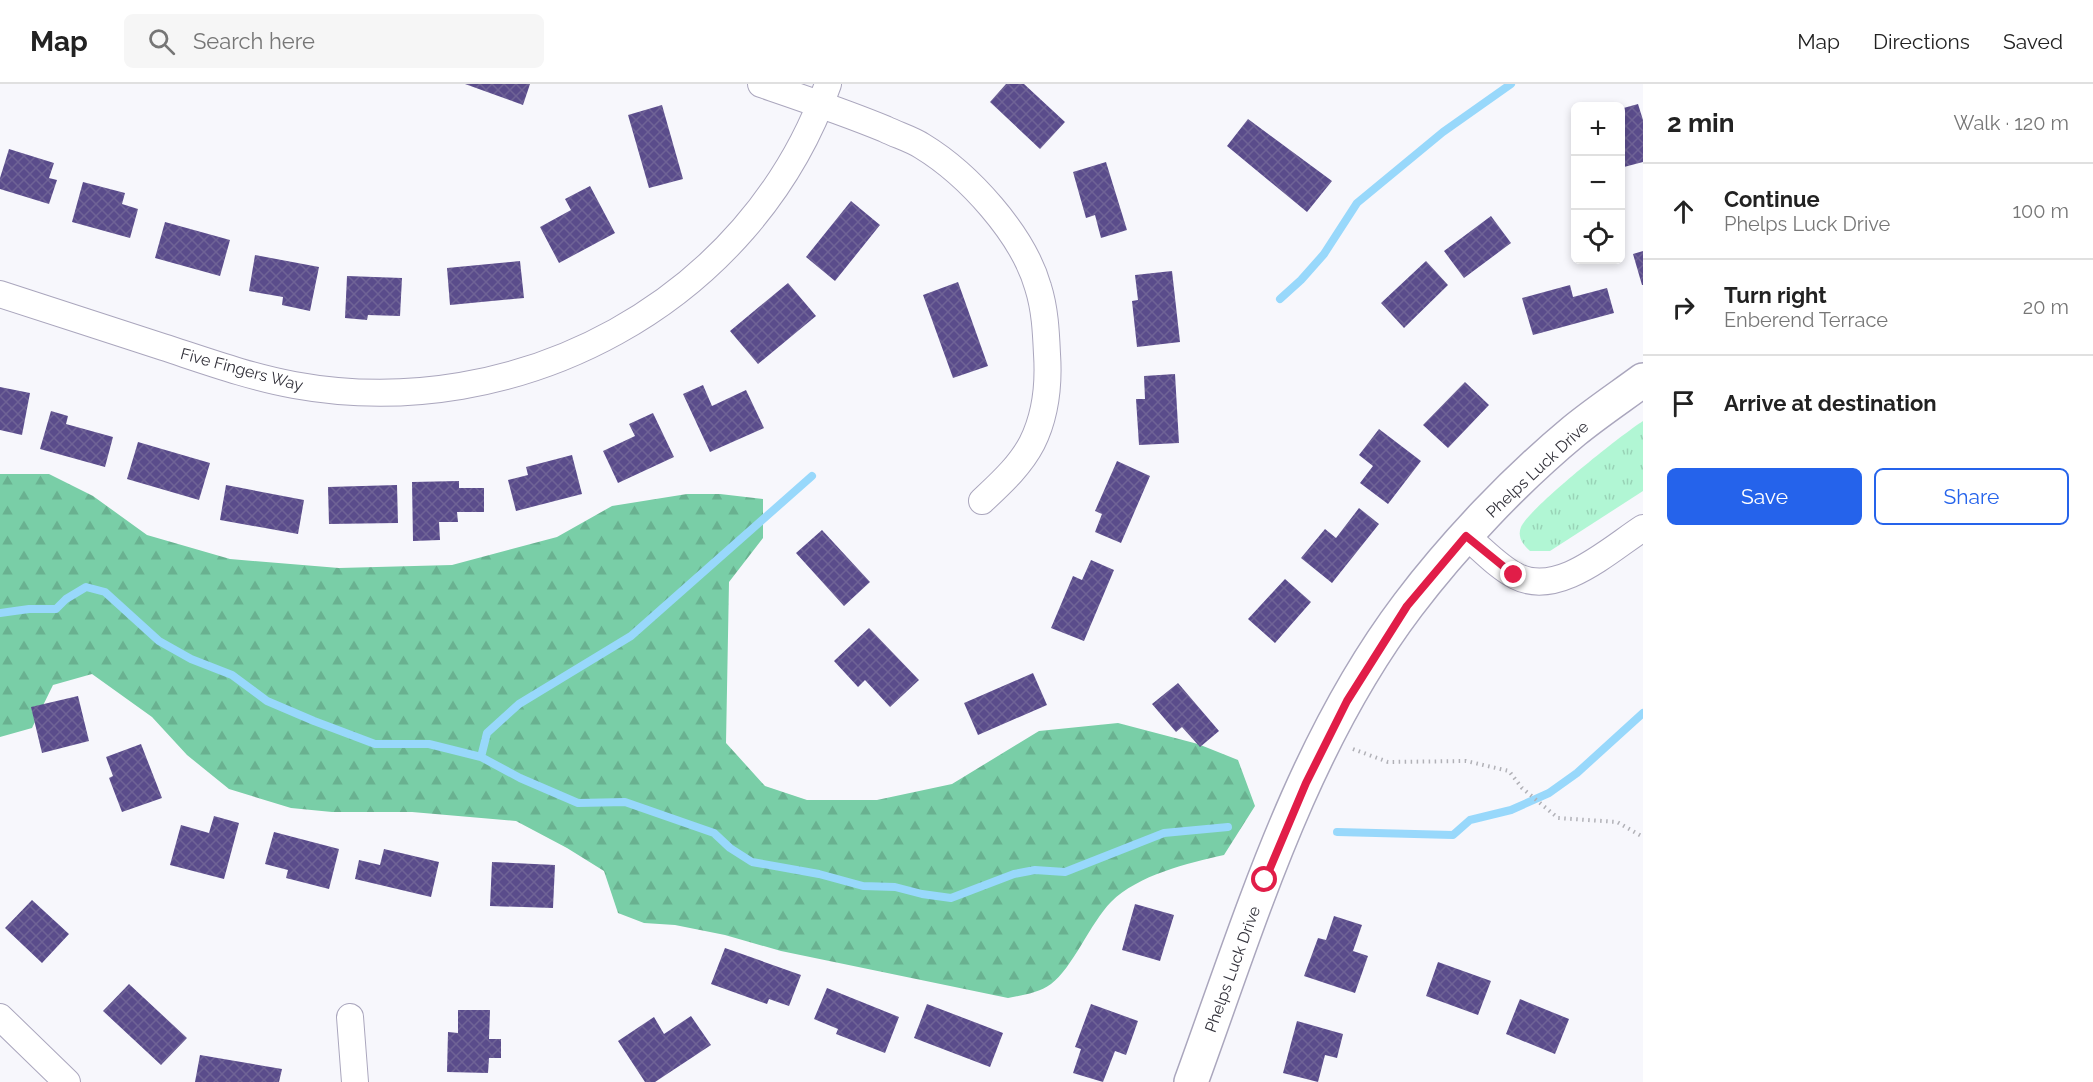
<!DOCTYPE html>
<html lang="en">
<head>
<meta charset="utf-8">
<style>
  body { margin:0; font-family:Raleway,sans-serif; background:#f6f6f6; color:#222 }
  .controls { position:absolute; right:18px; top:18px; display:grid; overflow:hidden; border-radius:9px; box-shadow:0 3px 9px #0003 }
  .controls button { width:54px; height:54px; display:grid; place-items:center; padding:0; border:0; border-bottom:2px solid #e0e0e0; background:#fff; color:#222; font:30px sans-serif }
  .stop { position:absolute; width:18px; height:18px; margin:-14px; border:4px solid #e11d48; border-radius:50%; background:#fff }
  .stop.end { background:#e11d48; border-color:#fff; box-shadow:0 2px 6px #0008 }
  .list { margin:0; padding:0; list-style:none }
  h2 { display:flex; justify-content:space-between; align-items:center; height:78px; margin:0; padding:0 24px; font-size:26px }
  h2 small { font-size:20px; font-weight:400; color:#767676 }
  .list li { display:grid; grid-template-columns:39px 1fr auto; gap:18px; align-items:center; box-sizing:border-box; height:96px; padding:0 24px; border-top:2px solid #e0e0e0 }
  .list b { display:block; font-size:22px; white-space:nowrap }
  .list p { margin:0; font-size:20px; white-space:nowrap; color:#767676 }
  .list em { font-size:20px; font-style:normal; color:#767676 }
  .actions { display:flex; gap:12px; padding:18px 24px }
  .actions a { flex:1; padding:14px 0; border:2px solid #2563eb; border-radius:9px; text-align:center; font-size:21px; color:#2563eb }
  .actions .main { background:#2563eb; color:#fff }
  .icon { flex:none; width:33px; height:33px; fill:none; stroke:currentColor; stroke-width:2; stroke-linecap:round; stroke-linejoin:round }
  .map { position:relative; flex:none; width:1643px; height:998px; overflow:hidden }
  header { display:flex; align-items:center; gap:36px; box-sizing:border-box; height:84px; padding:0 30px; background:#fff; border-bottom:2px solid #e0e0e0 }
  header strong { font-size:28px }
  nav { display:flex; gap:33px; margin-inline-start:auto; font-size:21px }
  .search { width:420px; height:54px; background:#f6f6f6; display:flex; align-items:center; gap:15px; box-sizing:border-box; padding:0 21px; border-radius:9px; color:#767676; font-size:22px }
  main { display:flex }
  aside { flex:1; background:#fff }
  .map>svg:first-child { display:block }
</style>
</head>
<body>
<header>
<strong>Map</strong>
<div class="search"><svg class="icon" aria-label="search" viewBox="0 0 24 24"><circle cx="10" cy="10" r="6"/><path d="M15 15l6 6"/></svg>Search here</div>
<nav><a>Map</a><a>Directions</a><a>Saved</a></nav>
</header>
<main>
<div class="map">
<svg width="1643" height="998" viewBox="0 0 1643 998">
  <defs>
    <pattern id="grass-tufts" width="24" height="20" patternUnits="userSpaceOnUse" patternTransform="scale(1.5)"><rect width="24" height="20" fill="#b1f6d4"/><path d="M3 7l-1-3M5 7V3M7 7l1-3M15 17l-1-3M17 17v-4M19 17l1-3" fill="none" stroke="#99d3b7"/></pattern>
    <pattern id="forest-firs" width="22" height="20" patternUnits="userSpaceOnUse" patternTransform="scale(1.5)"><rect width="22" height="20" fill="#79cea7"/><path d="M5 1l3.5 6h-7zM16 11l3.5 6h-7z" fill="#69b190"/></pattern>
    <pattern id="building-cross-hatch" width="8" height="8" patternUnits="userSpaceOnUse" patternTransform="scale(1.5)"><rect width="8" height="8" fill="#5a4c8b"/><path d="M0 0l8 8M0 8l8-8" fill="none" stroke="#6f6396"/></pattern>
  </defs>
  <rect width="100%" height="100%" fill="#f7f7fc"/>
  <path fill="url(#grass-tufts)" d="M 1643,337 L 1643,407 L 1550,467 L 1530,467 C 1523,461 1517,453 1521,443 C 1529,424 1621,351 1643,337 Z"/>
  <path fill="url(#forest-firs)" d="M 0,390 L 49,390 L 93,412 L 147,451 L 230,475 L 339,484 L 452,481 L 557,453 L 612,422 L 687,410 L 720,410 L 763,415 L 763,454 L 729,498 L 726,659 L 765,702 L 807,716 L 877,716 L 952,700 L 1039,647 L 1118,639 L 1198,660 L 1238,676 L 1255,722 L 1224,771 C 1188,779 1138,791 1111,818 C 1091,838 1072,885 1051,900 C 1039,909 1023,911 1008,914 L 781,867 L 725,851 L 675,841 L 644,839 L 618,829 L 604,787 L 567,764 L 516,737 L 412,728 L 332,728 L 291,724 L 229,705 L 187,671 L 152,633 L 92,590 L 53,601 L 32,644 L 0,653 Z"/>
  <g fill="none" stroke-linecap="round" stroke-linejoin="round">
    <path stroke="#98d8fb" stroke-width="8" d="M 1280,215 L 1301,196 L 1324,170 L 1357,119 L 1443,48 L 1511,0
      M 0,529 L 29,525 L 56,525 L 66,515 L 86,503 L 105,508 L 159,557 L 191,575 L 232,591 L 267,617 L 314,637 L 375,660 L 429,660 L 481,673 L 520,694 L 578,719 L 625,718 L 714,749 L 730,764 L 752,778 L 819,790 L 863,802 L 895,803 L 922,810 L 951,814 L 1014,790 L 1035,786 L 1065,788 L 1164,749 L 1228,743
      M 481,673 L 487,649 L 519,620 L 631,552 L 812,392
      M 1337,748 L 1453,751 L 1470,736 L 1511,726 L 1549,709 L 1577,689 L 1643,629"/>
  </g>
  <path fill="url(#building-cross-hatch)" d="M 465,0 L 530,0 L 523,21 Z
    M 1006,0 L 1024,0 L 1065,38 L 1040,65 L 990,18 Z
    M 1638,20 L 1643,36 L 1643,78 L 1624,83 L 1620,71 L 1620,25 Z
    M 662,21 L 683,95 L 649,104 L 628,31 Z
    M 1248,35 L 1332,97 L 1307,128 L 1227,62 Z
    M 9,65 L 54,79 L 49,94 L 57,96 L 49,120 L 0,105 L 0,94 Z
    M 1106,78 L 1127,146 L 1101,154 L 1095,131 L 1086,134 L 1073,88 Z
    M 83,98 L 125,109 L 122,120 L 138,125 L 130,154 L 72,138 Z
    M 590,102 L 615,149 L 559,179 L 540,143 L 571,126 L 565,115 Z
    M 851,117 L 880,141 L 835,197 L 806,173 Z
    M 1491,132 L 1511,159 L 1464,194 L 1444,167 Z
    M 165,138 L 230,156 L 220,192 L 155,174 Z
    M 1643,167 L 1643,201 L 1642,201 L 1633,170 Z
    M 255,171 L 319,183 L 310,227 L 282,221 L 283,213 L 249,207 Z
    M 520,177 L 524,214 L 450,221 L 447,184 Z
    M 1426,177 L 1448,201 L 1404,244 L 1381,219 Z
    M 1172,187 L 1180,258 L 1137,263 L 1132,217 L 1138,216 L 1135,191 Z
    M 347,192 L 402,194 L 400,232 L 368,231 L 367,236 L 345,234 Z
    M 958,198 L 988,282 L 953,294 L 923,211 Z
    M 788,199 L 816,232 L 758,280 L 730,247 Z
    M 1570,201 L 1573,213 L 1607,204 L 1614,229 L 1533,251 L 1522,214 Z
    M 1175,290 L 1179,359 L 1139,361 L 1136,315 L 1145,315 L 1144,292 Z
    M 1465,298 L 1489,321 L 1448,364 L 1423,341 Z
    M 703,301 L 712,322 L 746,306 L 764,344 L 710,368 L 683,310 Z
    M 0,303 L 30,309 L 22,351 L 0,346 Z
    M 51,327 L 68,332 L 66,340 L 113,353 L 105,383 L 40,365 Z
    M 653,329 L 674,373 L 618,399 L 603,367 L 635,352 L 629,340 Z
    M 1379,345 L 1421,377 L 1388,420 L 1360,399 L 1373,382 L 1359,371 Z
    M 138,358 L 210,379 L 199,416 L 127,395 Z
    M 572,371 L 582,410 L 516,427 L 508,396 L 528,391 L 526,383 Z
    M 1117,377 L 1150,392 L 1121,459 L 1095,448 L 1102,430 L 1095,427 Z
    M 459,397 L 459,404 L 484,404 L 484,428 L 457,428 L 458,438 L 439,438 L 440,456 L 413,457 L 412,398 Z
    M 226,401 L 304,416 L 298,450 L 220,436 Z
    M 397,401 L 398,439 L 329,440 L 328,403 Z
    M 1359,424 L 1379,440 L 1332,499 L 1301,474 L 1325,445 L 1336,454 Z
    M 822,446 L 870,498 L 844,522 L 796,469 Z
    M 1091,476 L 1114,486 L 1084,557 L 1051,544 L 1073,492 L 1082,496 Z
    M 1285,495 L 1311,518 L 1275,559 L 1248,535 Z
    M 869,544 L 919,596 L 890,623 L 865,596 L 858,603 L 834,577 Z
    M 1033,589 L 1047,621 L 978,651 L 964,619 Z
    M 1178,599 L 1219,647 L 1200,663 L 1182,643 L 1176,648 L 1152,620 Z
    M 78,612 L 89,657 L 42,669 L 31,623 Z
    M 141,660 L 162,714 L 122,728 L 109,694 L 113,692 L 106,673 Z
    M 214,732 L 239,739 L 224,795 L 170,781 L 181,741 L 209,749 Z
    M 274,748 L 339,765 L 329,805 L 286,794 L 288,786 L 265,780 Z
    M 384,765 L 439,778 L 431,813 L 355,795 L 359,776 L 380,781 Z
    M 492,778 L 555,781 L 553,824 L 490,822 Z
    M 32,816 L 69,850 L 42,879 L 5,844 Z
    M 1135,820 L 1174,831 L 1160,877 L 1122,866 Z
    M 1334,832 L 1362,841 L 1353,867 L 1368,872 L 1355,909 L 1304,892 L 1318,854 L 1326,856 Z
    M 725,864 L 801,891 L 789,922 L 769,915 L 767,920 L 711,900 Z
    M 1438,878 L 1491,897 L 1478,931 L 1426,912 Z
    M 129,900 L 187,954 L 161,981 L 103,927 Z
    M 827,904 L 899,933 L 885,969 L 836,950 L 838,945 L 814,935 Z
    M 1520,915 L 1569,935 L 1555,970 L 1506,950 Z
    M 927,920 L 1003,949 L 990,983 L 914,954 Z
    M 1091,920 L 1138,937 L 1126,971 L 1115,967 L 1103,998 L 1073,989 L 1081,965 L 1075,963 Z
    M 458,926 L 490,926 L 489,955 L 501,955 L 501,974 L 489,974 L 488,989 L 447,988 L 448,948 L 458,949 Z
    M 691,932 L 711,961 L 655,998 L 645,998 L 618,957 L 654,933 L 664,950 Z
    M 1297,937 L 1343,950 L 1337,974 L 1325,971 L 1318,998 L 1283,989 Z
    M 200,971 L 282,985 L 279,998 L 195,998 Z"/>
  <g fill="none" stroke-linecap="round" stroke-linejoin="round">
    <defs>
      <path id="minor" d="M 761,0 C 802,14 844,28 885,45 C 897,51 911,55 922,62 C 968,90 1023,150 1038,203 C 1045,225 1046,248 1047,270 C 1049,300 1046,331 1032,359 C 1020,382 1001,399 982,417
        M 0,210 C 54,228 109,245 163,263 C 206,277 250,293 294,301 C 518,342 751,218 828,0
        M 1466,452 C 1482,465 1498,483 1516,492 C 1558,514 1609,466 1643,444
        M 0,933 L 67,998
        M 350,933 L 355,998"/>
      <path id="tertiary" d="M 1191,998 C 1250,836 1302,661 1408,521 C 1454,460 1515,396 1574,347 C 1596,329 1620,313 1643,296"/>
    </defs>
    <use href="#minor" stroke="#aaa6bd" stroke-width="28"/>
    <use href="#tertiary" stroke="#aaa6bd" stroke-width="36"/>
    <path stroke="#b1b1b7" stroke-width="4" stroke-dasharray="1.5 4.5" stroke-linecap="butt" d="M 1353,665 L 1388,678 L 1466,677 L 1509,687 L 1522,704 L 1558,734 L 1617,738 L 1643,753"/>
    <use href="#minor" stroke="#fff" stroke-width="26"/>
    <use href="#tertiary" stroke="#fff" stroke-width="33"/>
  </g>
  <g fill="none" stroke-linecap="round" stroke-linejoin="round">
    <path stroke="#e11d48" stroke-width="8" d="M 1265,796 L 1306,699 L 1347,617 L 1407,522 L 1466,452 L 1514,491"/>
  </g>
  <g text-anchor="middle" stroke-width="6" stroke-linejoin="round" paint-order="stroke">
    <g font-size="16" fill="#313039" stroke="#fff">
      <text transform="translate(242 285) rotate(15)" y="6">Five Fingers Way</text>
      <text transform="translate(1537 385) rotate(-43)" y="6">Phelps Luck Drive</text>
      <text transform="translate(1232 885) rotate(-70)" y="6">Phelps Luck Drive</text>
    </g>
  </g>
</svg>
<div class="controls">
<button>+</button>
<button>−</button>
<button><svg class="icon" aria-label="locate" viewBox="0 0 24 24"><circle cx="12" cy="12" r="6"/><path d="M12 2v4M12 18v4M2 12h4M18 12h4"/></svg></button>
</div>
<div class="stop" style="left:1265px;top:796px"></div>
<div class="stop end" style="left:1514px;top:491px"></div>
</div>
<aside>
<h2>2 min<small>Walk · 120 m</small></h2>
<ul class="list">
<li><svg class="icon" aria-label="ahead" viewBox="0 0 24 24"><path d="M12 20V5M6 11l6-6 6 6"/></svg><div><b>Continue</b><p>Phelps Luck Drive</p></div><em>100 m</em></li>
<li><svg class="icon" aria-label="right" viewBox="0 0 24 24"><path d="M7 20v-9h11M14 6l5 5-5 5"/></svg><div><b>Turn right</b><p>Enberend Terrace</p></div><em>20 m</em></li>
<li><svg class="icon" aria-label="arrive" viewBox="0 0 24 24"><path d="M6 21V4h12l-3 4 3 4H6"/></svg><div><b>Arrive at destination</b></div></li>
</ul>
<div class="actions"><a class="main">Save</a><a>Share</a></div>
</aside>
</main>
</body>
</html>
